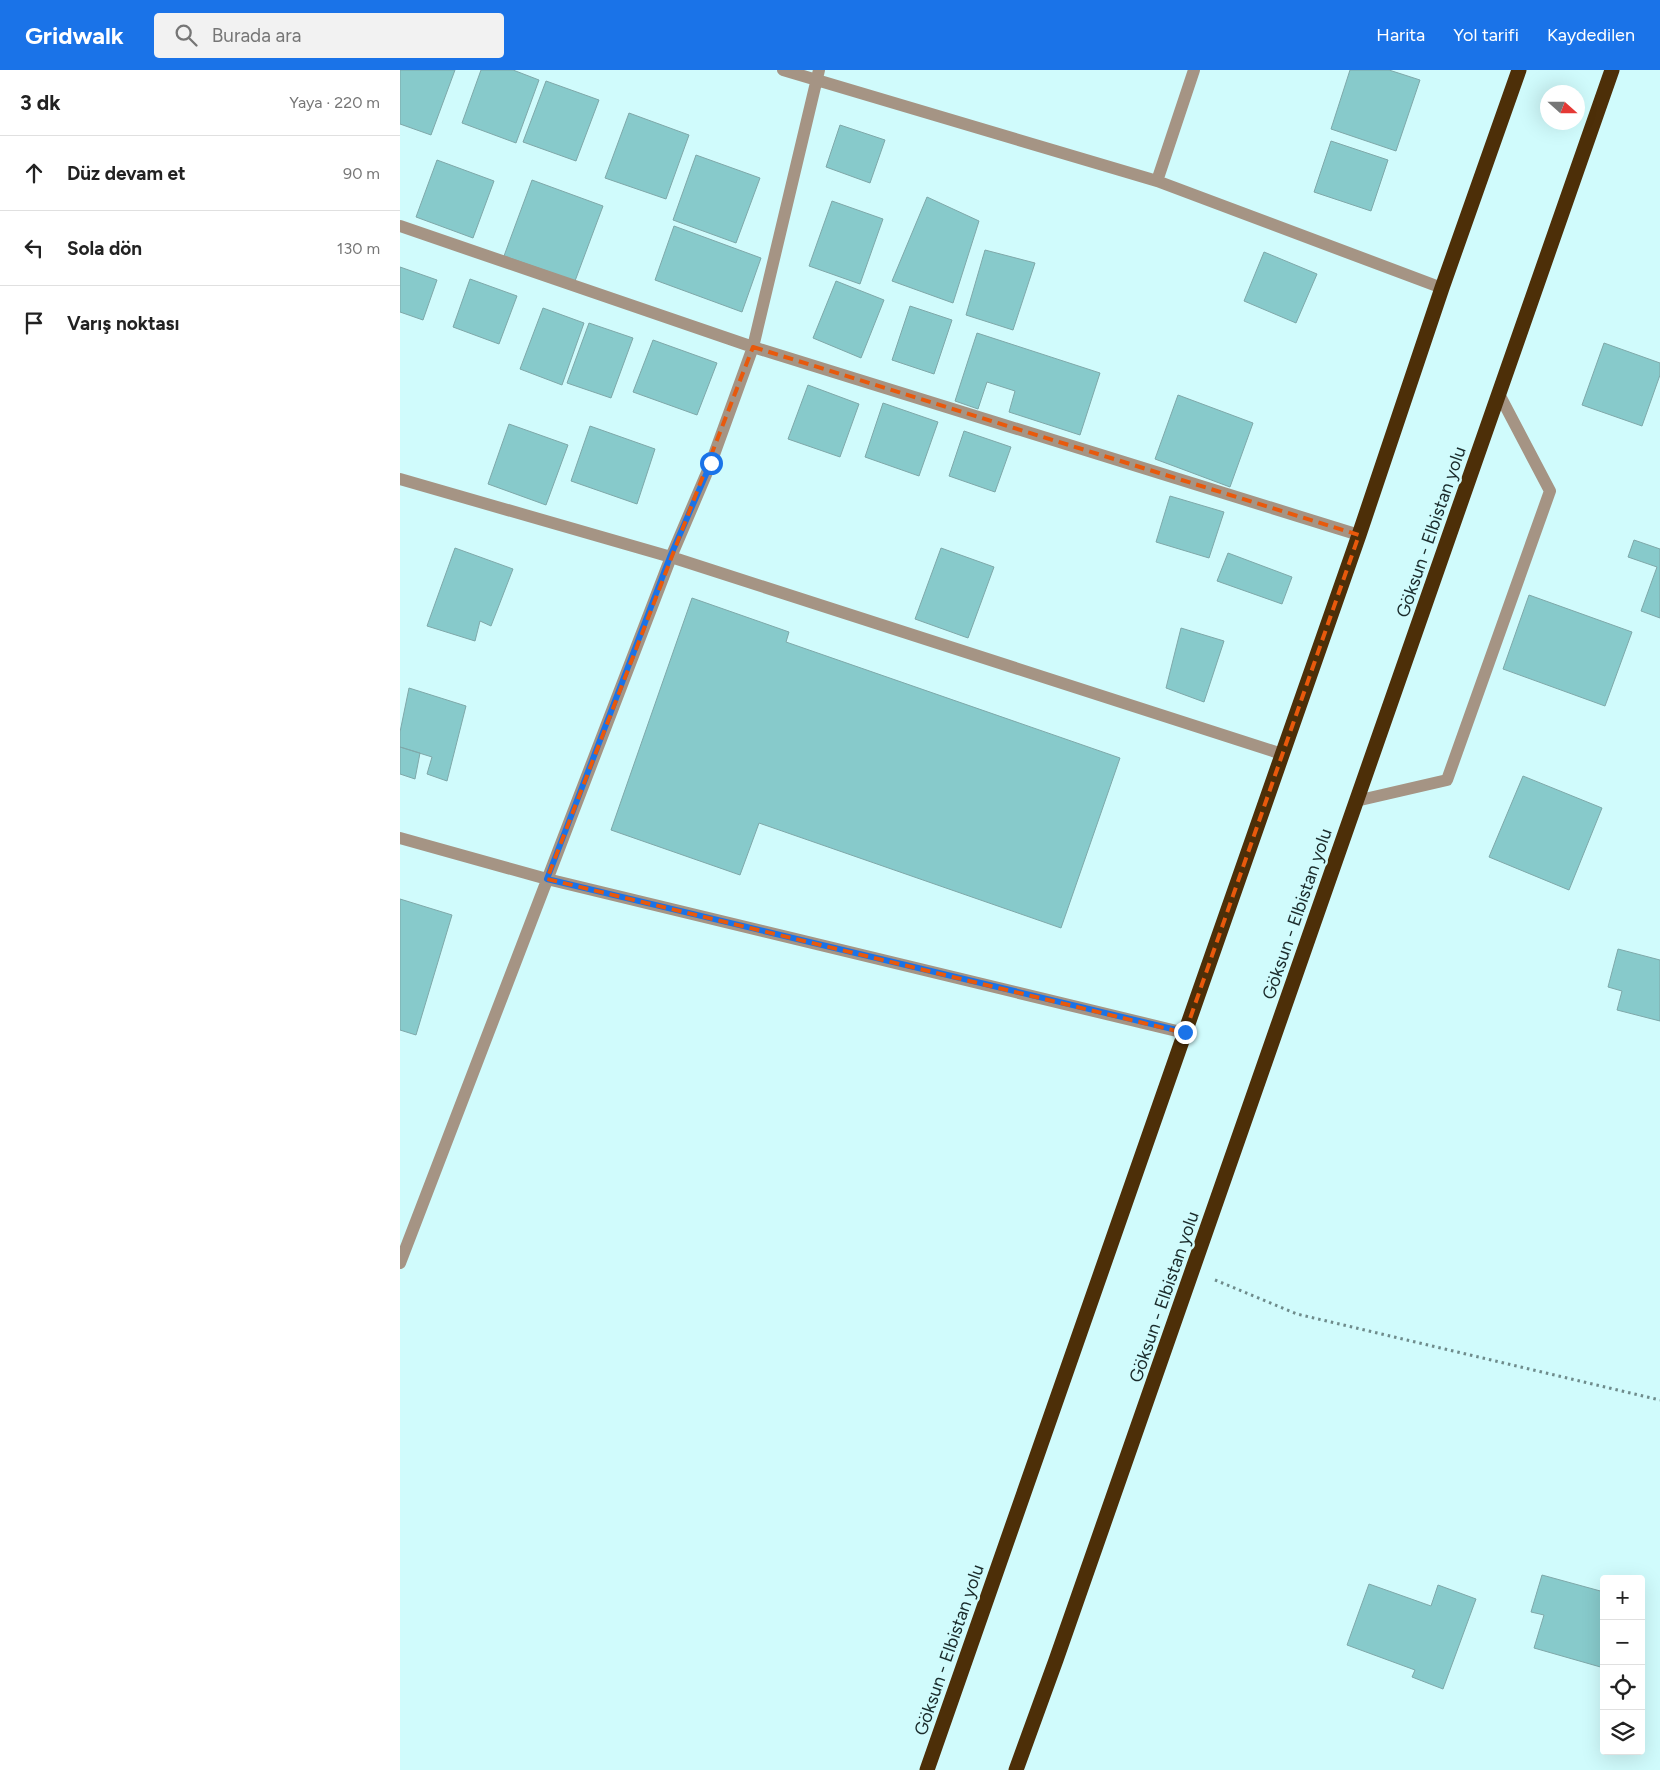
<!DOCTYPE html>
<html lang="tr">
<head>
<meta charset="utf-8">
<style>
  body { margin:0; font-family:Figtree,sans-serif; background:#f2f2f2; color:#222 }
  .controls { position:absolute; right:15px; bottom:15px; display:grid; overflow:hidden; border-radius:5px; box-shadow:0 5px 20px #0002 }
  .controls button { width:45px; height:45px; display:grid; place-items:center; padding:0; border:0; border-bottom:1px solid #e0e0e0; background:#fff; color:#222; font:25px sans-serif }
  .compass { position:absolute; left:1140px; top:15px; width:45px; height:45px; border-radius:50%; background:#fff; box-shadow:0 5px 20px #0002; rotate:111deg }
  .stop { position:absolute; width:15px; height:15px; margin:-11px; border:4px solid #1a73e8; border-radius:50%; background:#fff }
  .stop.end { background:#1a73e8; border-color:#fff; box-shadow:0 1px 5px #0008 }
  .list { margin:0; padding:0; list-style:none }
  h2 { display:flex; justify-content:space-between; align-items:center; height:65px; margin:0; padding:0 20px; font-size:21px }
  h2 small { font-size:16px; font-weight:400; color:#767676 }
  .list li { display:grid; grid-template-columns:32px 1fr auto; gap:15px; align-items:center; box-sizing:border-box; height:75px; padding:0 20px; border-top:1px solid #e0e0e0 }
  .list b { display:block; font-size:19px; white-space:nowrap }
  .list em { font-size:16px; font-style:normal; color:#767676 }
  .icon { flex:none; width:28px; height:28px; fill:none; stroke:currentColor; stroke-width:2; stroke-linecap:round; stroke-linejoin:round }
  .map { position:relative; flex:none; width:1260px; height:1700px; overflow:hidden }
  header { display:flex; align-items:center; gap:30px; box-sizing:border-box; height:70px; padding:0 25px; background:#1a73e8; color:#fff }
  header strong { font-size:24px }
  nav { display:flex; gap:28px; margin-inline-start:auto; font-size:18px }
  .search { width:350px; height:45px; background:#f2f2f2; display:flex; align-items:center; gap:12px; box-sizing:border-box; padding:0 18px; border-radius:5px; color:#767676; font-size:19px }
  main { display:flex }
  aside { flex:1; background:#fff }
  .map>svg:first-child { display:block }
</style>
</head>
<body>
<header>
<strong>Gridwalk</strong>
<div class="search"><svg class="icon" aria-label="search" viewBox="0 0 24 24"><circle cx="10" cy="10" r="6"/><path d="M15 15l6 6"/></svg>Burada ara</div>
<nav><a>Harita</a><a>Yol tarifi</a><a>Kaydedilen</a></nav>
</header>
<main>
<aside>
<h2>3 dk<small>Yaya · 220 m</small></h2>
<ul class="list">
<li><svg class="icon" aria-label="ahead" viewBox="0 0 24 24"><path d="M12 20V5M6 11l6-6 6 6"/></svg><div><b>Düz devam et</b></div><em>90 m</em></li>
<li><svg class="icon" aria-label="left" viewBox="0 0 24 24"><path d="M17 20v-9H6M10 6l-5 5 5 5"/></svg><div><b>Sola dön</b></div><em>130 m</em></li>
<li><svg class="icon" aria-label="arrive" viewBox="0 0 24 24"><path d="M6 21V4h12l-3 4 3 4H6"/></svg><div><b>Varış noktası</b></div></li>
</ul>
</aside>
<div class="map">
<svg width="1260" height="1700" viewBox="0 0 1260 1700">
  <rect width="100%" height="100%" fill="#d0fbfc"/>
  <path fill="#87cacb" stroke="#7fa8a9" d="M 0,0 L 55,0 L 31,65 L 0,54 Z
    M 81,0 L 113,0 L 139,10 L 116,73 L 62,53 Z
    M 950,0 L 989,0 L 1020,10 L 996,81 L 931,59 Z
    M 146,11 L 199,30 L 176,91 L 123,72 Z
    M 229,43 L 289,65 L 266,129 L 205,108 Z
    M 440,55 L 485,70 L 470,113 L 426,97 Z
    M 931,71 L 988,90 L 971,141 L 914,122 Z
    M 296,85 L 360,108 L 336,173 L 273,150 Z
    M 37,90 L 94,111 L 73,168 L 16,147 Z
    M 132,110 L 203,136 L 175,211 L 104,186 Z
    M 527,127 L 579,151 L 553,233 L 492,211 Z
    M 432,131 L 483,149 L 460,214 L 409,196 Z
    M 274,156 L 361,188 L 342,242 L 255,210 Z
    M 585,180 L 635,193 L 613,260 L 566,245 Z
    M 864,182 L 917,204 L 896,253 L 844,231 Z
    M 0,197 L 37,210 L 23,250 L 0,242 Z
    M 70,209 L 117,226 L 99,274 L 53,257 Z
    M 436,211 L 484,230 L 461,288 L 413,268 Z
    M 510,236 L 552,250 L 534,304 L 492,290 Z
    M 143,238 L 184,253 L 162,315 L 120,299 Z
    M 189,253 L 233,268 L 211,328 L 167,313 Z
    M 577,263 L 700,303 L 680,365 L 609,342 L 615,321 L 587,312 L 578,339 L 555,331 Z
    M 253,270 L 317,293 L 297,345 L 233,322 Z
    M 1204,273 L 1260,293 L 1260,305 L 1242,356 L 1182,335 Z
    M 408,315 L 459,334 L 440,387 L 388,369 Z
    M 778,325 L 853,353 L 830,417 L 755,389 Z
    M 483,333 L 538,352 L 519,406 L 465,387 Z
    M 109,354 L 168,375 L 146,435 L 88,414 Z
    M 190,356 L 255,379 L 237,434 L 171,411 Z
    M 564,361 L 611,377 L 595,422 L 549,406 Z
    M 770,426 L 824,442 L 809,488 L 756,472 Z
    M 1234,470 L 1260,479 L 1260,548 L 1241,541 L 1257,497 L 1228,487 Z
    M 55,478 L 113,499 L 91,556 L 80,551 L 75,571 L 27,556 Z
    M 541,478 L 594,497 L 568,568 L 515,549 Z
    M 828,483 L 892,507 L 882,534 L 817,511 Z
    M 1129,525 L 1232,562 L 1205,636 L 1103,599 Z
    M 292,528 L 389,562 L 386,572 L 720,688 L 661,858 L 359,753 L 340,805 L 211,760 Z
    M 781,558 L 824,571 L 804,632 L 766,618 Z
    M 9,618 L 66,636 L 47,711 L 27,704 L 32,687 L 0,677 L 0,662 Z
    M 0,677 L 20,683 L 15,709 L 0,704 Z
    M 1123,706 L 1202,738 L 1169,820 L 1089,787 Z
    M 0,829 L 52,845 L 16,965 L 0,960 Z
    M 1218,879 L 1260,890 L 1260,951 L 1217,940 L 1222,921 L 1208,917 Z
    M 1142,1505 L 1204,1522 L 1204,1598 L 1134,1578 L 1144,1545 L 1131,1542 Z
    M 969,1514 L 1031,1536 L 1038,1515 L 1076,1529 L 1043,1619 L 1012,1607 L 1015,1600 L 947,1575 Z"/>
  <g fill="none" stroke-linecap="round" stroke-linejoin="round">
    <path stroke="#6e8b8b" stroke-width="3" stroke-dasharray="2.5 4" stroke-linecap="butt" d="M 815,1210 L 897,1244 L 1260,1330"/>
    <path stroke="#a59484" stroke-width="12" d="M 956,731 L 1047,710 L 1150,421 L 1099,324"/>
    <path stroke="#a59484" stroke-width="12" d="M 383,0 L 757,111 L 1042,218
      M 757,111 L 794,0
      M 0,156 L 353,277 L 959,465
      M 0,409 L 271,487 L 882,684
      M 0,768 L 147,809 L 785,963
      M 0,1193 L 271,487 L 311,393 L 353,277 L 419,0"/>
    <path stroke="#4d2f08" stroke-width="15" d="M 527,1700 L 959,465 L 1042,218 L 1119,0
      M 616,1700 L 656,1590 L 1212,0"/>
  </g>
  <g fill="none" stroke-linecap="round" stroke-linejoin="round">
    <path stroke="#1a73e8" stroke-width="6" d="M 311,393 L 270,487 L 147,809 L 785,962"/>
  </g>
  <path fill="none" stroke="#e8590c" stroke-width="4" stroke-dasharray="10 6" stroke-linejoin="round" d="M 353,277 L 959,465 L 785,963 L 147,809 Z"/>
  <g text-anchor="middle" stroke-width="5" stroke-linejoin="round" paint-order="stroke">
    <g font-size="18" fill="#1a2b2b" stroke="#d0fbfc">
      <text transform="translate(1031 462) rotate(-71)" y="6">Göksun - Elbistan yolu</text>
      <text transform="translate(897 844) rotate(-71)" y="6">Göksun - Elbistan yolu</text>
      <text transform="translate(764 1227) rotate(-71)" y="6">Göksun - Elbistan yolu</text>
      <text transform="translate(549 1580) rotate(-71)" y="6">Göksun - Elbistan yolu</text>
    </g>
  </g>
</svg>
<div class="controls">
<button>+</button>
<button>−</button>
<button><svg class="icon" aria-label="locate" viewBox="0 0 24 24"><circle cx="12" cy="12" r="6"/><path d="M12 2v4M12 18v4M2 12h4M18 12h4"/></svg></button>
<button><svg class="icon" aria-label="layers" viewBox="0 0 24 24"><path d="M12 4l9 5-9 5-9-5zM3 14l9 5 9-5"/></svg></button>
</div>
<svg class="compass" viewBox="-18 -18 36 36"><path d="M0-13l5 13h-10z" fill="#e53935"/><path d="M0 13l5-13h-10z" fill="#767676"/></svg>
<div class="stop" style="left:311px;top:393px"></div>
<div class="stop end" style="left:785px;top:962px"></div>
</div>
</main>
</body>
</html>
